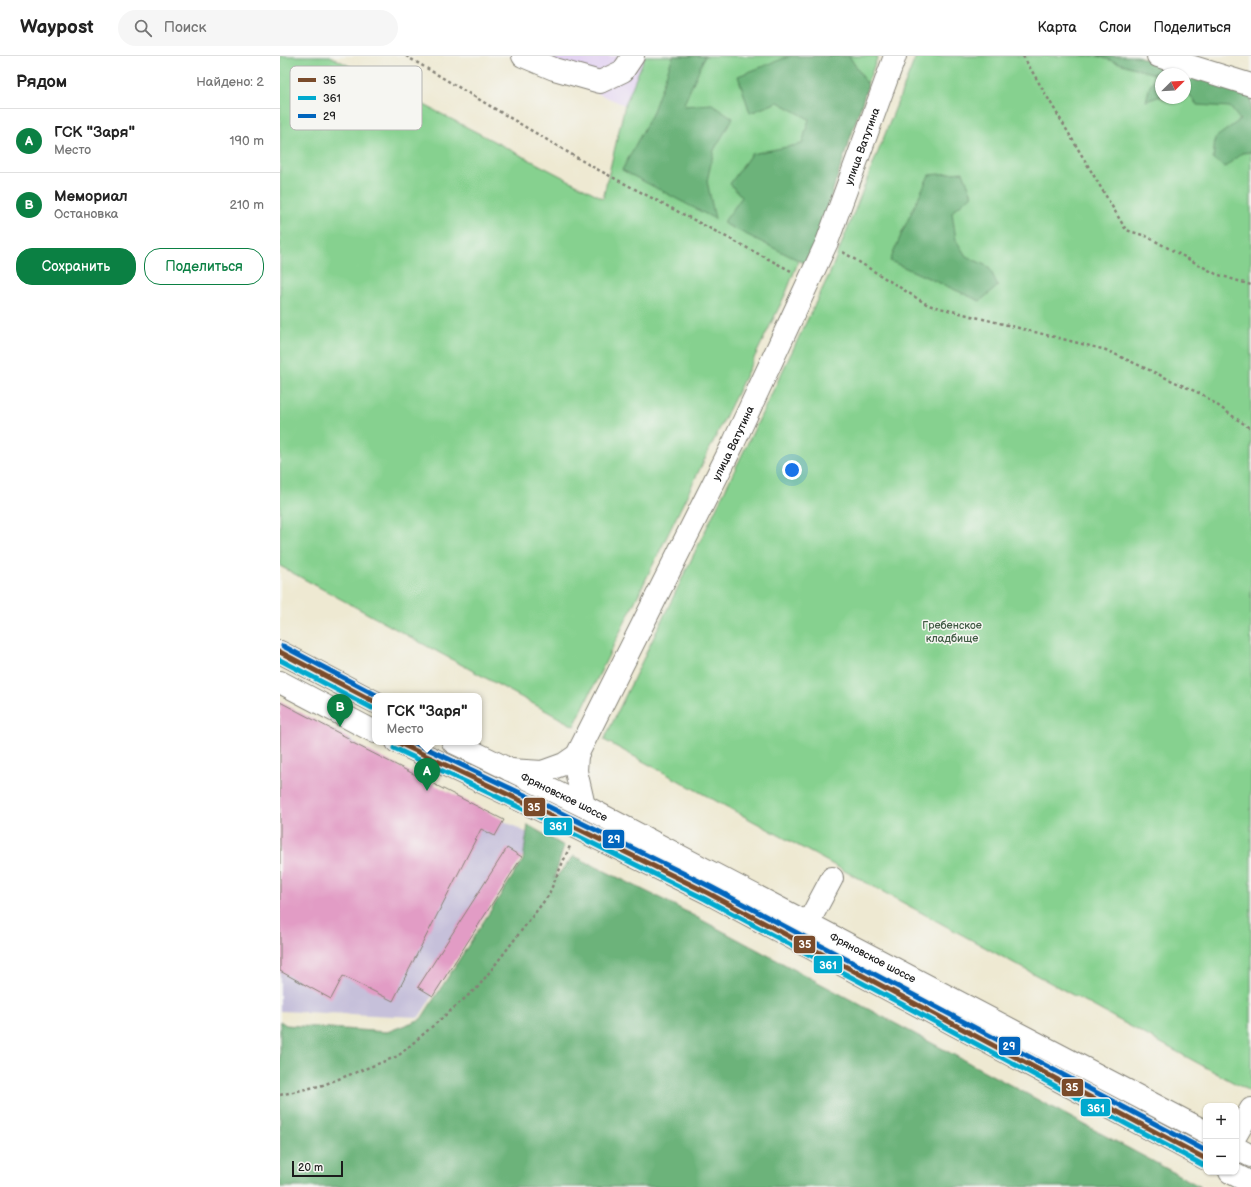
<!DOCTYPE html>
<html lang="ru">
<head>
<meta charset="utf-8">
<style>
  body { margin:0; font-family:"Balsamiq Sans",sans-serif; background:#f6f6f6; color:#222 }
  .controls { position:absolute; right:12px; bottom:12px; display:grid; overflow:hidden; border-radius:8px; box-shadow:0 1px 3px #0004 }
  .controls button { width:36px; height:36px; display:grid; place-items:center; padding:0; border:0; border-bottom:1px solid #e0e0e0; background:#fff; color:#222; font:20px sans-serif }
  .compass { position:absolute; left:875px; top:12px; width:36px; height:36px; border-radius:50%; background:#fff; box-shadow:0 1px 3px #0004; rotate:66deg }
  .scale { position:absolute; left:12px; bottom:10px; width:51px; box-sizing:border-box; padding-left:4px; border:2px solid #1c1c1c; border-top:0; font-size:11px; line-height:14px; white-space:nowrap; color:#1c1c1c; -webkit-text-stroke:3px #f6f6f2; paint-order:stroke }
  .you { position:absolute; left:512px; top:414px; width:14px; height:14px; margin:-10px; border:3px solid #fff; border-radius:50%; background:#1a73e8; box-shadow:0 0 0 6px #1a73e833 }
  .badge { display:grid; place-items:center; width:26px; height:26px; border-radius:50%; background:#0b8043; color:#fff; font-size:13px; font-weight:700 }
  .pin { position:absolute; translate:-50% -33px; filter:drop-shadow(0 1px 2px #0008) }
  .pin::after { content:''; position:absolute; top:21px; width:14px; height:12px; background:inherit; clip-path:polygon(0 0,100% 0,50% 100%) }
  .popup { position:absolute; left:92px; top:637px; width:110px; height:52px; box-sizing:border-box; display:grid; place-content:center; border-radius:8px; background:#fff; filter:drop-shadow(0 1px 3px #0005); font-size:13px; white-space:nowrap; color:#767676 }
  .popup b { font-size:15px; color:#222 }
  .popup::after { content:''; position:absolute; left:50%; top:100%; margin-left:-8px; border:8px solid transparent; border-top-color:#fff }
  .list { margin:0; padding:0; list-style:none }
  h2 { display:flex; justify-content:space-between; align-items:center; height:52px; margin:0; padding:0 16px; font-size:17px }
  h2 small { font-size:13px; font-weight:400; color:#767676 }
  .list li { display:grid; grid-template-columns:26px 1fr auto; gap:12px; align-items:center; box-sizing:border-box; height:64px; padding:0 16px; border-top:1px solid #e0e0e0 }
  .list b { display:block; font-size:15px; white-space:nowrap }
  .list p { margin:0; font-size:13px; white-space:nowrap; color:#767676 }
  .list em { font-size:13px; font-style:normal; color:#767676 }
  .actions { display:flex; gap:8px; padding:12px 16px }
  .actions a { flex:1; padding:9px 0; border:1px solid #0b8043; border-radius:16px; text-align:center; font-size:14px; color:#0b8043 }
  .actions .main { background:#0b8043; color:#fff }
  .icon { flex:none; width:22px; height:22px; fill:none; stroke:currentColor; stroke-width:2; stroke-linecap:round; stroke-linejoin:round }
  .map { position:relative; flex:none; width:971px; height:1131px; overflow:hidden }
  header { display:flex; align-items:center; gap:24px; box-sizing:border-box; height:56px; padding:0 20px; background:#fff; border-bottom:1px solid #e0e0e0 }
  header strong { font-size:19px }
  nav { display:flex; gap:22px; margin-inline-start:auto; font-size:14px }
  .search { width:280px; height:36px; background:#f6f6f6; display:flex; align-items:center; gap:10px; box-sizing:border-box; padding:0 14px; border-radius:22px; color:#767676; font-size:15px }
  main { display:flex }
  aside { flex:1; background:#fff }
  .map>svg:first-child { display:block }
</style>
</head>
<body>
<header>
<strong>Waypost</strong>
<div class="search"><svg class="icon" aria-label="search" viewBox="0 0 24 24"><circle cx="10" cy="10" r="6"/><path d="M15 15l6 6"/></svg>Поиск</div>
<nav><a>Карта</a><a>Слои</a><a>Поделиться</a></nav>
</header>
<main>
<aside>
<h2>Рядом<small>Найдено: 2</small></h2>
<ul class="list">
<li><span class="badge">A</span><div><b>ГСК &quot;Заря&quot;</b><p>Место</p></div><em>190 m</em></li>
<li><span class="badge">B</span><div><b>Мемориал</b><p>Остановка</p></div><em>210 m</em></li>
</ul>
<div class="actions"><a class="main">Сохранить</a><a>Поделиться</a></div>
</aside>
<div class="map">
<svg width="971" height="1131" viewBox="0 0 971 1131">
  <rect width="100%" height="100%" fill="#f6f6f2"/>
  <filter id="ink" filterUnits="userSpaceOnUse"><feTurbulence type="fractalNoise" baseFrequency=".025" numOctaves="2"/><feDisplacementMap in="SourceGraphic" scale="8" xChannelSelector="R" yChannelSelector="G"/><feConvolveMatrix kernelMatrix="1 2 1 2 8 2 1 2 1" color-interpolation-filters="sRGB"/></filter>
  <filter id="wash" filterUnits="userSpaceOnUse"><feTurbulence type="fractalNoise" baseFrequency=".012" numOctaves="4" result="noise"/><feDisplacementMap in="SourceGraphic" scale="16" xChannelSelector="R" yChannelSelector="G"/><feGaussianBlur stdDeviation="0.9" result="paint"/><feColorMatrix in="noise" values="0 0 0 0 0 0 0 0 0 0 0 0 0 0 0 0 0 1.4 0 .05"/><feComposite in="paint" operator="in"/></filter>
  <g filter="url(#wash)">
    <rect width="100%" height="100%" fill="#eee9d2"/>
    <path fill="#e3d3f2" d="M 229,0 L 365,0 L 345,49 Z"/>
    <path fill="#c6c0da" d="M 0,646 L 70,683 L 79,690 L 255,781 L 139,961 L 0,955 Z"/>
    <path fill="#86d18f" stroke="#517656" d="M 0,0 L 50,0 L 323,142 L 345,49 L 365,0 L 598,0 L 506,237 L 294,670 L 0,510 Z
      M 636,0 L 839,0 L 881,18 L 881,42 L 905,42 L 905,20 L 971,41 L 971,1036 L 324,684 L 550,217 Z"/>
    <path fill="#6cb37a" stroke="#44684b" d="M 393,0 L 425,0 L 403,50 L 432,48 L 453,62 L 434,94 L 427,125 L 435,163 L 342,114 L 372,58 Z
      M 510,0 L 569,0 L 588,29 L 528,209 L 443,167 L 462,141 L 450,128 L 471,98 L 522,88 L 529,63 L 498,46 L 470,57 L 458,20 Z
      M 817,0 L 857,0 L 903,15 L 971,36 L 971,96 L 962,97 L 945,111 L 933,103 L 935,82 L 960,64 L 950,51 L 917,49 L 907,35 L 905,35 L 905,18 L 881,18 L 881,40 L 866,45 L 870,29 L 877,19 Z
      M 683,116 L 692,139 L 672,156 L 676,184 L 686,200 L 709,211 L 718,230 L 700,245 L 610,205 L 624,172 L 649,119 Z
      M 248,769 L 284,790 L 274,823 L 294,800 L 390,847 L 921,1131 L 0,1131 L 0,965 L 6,969 L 107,976 L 141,963 L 243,804 Z"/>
    <g id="blocks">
      <path fill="#e29cc5" d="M 0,646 L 70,683 L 69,685 L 224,764 L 215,780 L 201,773 L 113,945 L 63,920 L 51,943 L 0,915 Z
        M 227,792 L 242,801 L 153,940 L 138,931 Z"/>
    </g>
  </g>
  <g filter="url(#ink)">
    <use href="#blocks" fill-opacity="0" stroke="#858277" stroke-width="1"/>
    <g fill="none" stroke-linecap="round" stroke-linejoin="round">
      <defs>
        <g id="minor">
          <path d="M 243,0 L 274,13 L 320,26 L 343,15 L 353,0"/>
          <path d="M 878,0 L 971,29"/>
          <path d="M 297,699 L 296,715 L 304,750"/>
          <path id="s1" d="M 230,714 L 262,716 L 284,708 L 297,699 L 454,386 L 547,186 L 615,0"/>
          <path d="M 528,867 L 552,822"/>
          <path d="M 956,1079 L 971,1053"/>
        </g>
        <g id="major">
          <path d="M 0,596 L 95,646"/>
          <path d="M 0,626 L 95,676"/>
          <path d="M 117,686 L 248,748 L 428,837 L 926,1103"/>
          <path id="s2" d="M 173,686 L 304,750 L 926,1076"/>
          <path d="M 956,1092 L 971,1100"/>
          <path d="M 950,1116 L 971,1127"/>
        </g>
      </defs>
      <use href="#minor" stroke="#858277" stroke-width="24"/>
      <use href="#major" stroke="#858277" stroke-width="24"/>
      <path stroke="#858277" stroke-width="2.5" stroke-dasharray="3 3" stroke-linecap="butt" d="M 126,0 L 311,110 L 513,216
        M 743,0 L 846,174 L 866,180 L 936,218 L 971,229
        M 563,196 L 648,249 L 826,294 L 923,339 L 971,373
        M 0,1039 L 43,1029 L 118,1000 L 198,931 L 268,840 L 290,790"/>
      <use href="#minor" stroke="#fff" stroke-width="22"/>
      <use href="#major" stroke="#fff" stroke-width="22"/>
      <defs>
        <path id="bus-1" d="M 0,596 L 95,646
          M 117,686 L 248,748 L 428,837 L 926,1103"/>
        <path id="bus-2" d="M 0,604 L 92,652
          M 114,692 L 245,754 L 425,843 L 923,1109"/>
        <path id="bus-3" d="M 3,590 L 98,640
          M 133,686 L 251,742 L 431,831 L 926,1095"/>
      </defs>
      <use href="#bus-1" stroke="#f6f6f2" stroke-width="8"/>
      <use href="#bus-2" stroke="#f6f6f2" stroke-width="8"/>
      <use href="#bus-3" stroke="#f6f6f2" stroke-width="8"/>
      <use href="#bus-1" stroke="#7a4b2a" stroke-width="5"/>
      <use href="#bus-2" stroke="#00a9ce" stroke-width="5"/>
      <use href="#bus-3" stroke="#0065bd" stroke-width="5"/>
    </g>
  </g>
  <g text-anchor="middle" stroke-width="3" stroke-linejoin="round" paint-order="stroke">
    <g font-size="11" fill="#1c1c1c" stroke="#f6f6f2">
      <text dy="4" stroke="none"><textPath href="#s1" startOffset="744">улица Ватутина</textPath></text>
      <text dy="4" stroke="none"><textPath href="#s1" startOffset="420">улица Ватутина</textPath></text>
      <text dy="4" stroke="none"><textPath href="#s2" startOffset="124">Фряновское шоссе</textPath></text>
      <text dy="4" stroke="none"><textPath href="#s2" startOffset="472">Фряновское шоссе</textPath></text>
    </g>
    <g font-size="11" fill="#415b44" stroke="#f6f6f2">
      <text x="672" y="573">Гребенское<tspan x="672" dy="13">кладбище</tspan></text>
    </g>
  </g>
  <rect x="10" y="10" width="132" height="64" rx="6" fill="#f6f6f2" stroke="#b5b5b2" stroke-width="1"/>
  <rect x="18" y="22" width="18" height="4" fill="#7a4b2a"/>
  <rect x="18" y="40" width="18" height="4" fill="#00a9ce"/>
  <rect x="18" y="58" width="18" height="4" fill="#0065bd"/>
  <g font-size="11" fill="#1c1c1c">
    <text x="43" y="28">35</text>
    <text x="43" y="46">361</text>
    <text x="43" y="64">29</text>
  </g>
  <g stroke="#f6f6f2" stroke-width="1.5">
    <rect x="243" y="741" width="23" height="20" rx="4" fill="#7a4b2a"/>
    <rect x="263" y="761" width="30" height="19" rx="4" fill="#00a9ce"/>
    <rect x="322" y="773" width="23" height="20" rx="4" fill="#0065bd"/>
    <rect x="513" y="879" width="23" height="19" rx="4" fill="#7a4b2a"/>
    <rect x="533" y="899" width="30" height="19" rx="4" fill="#00a9ce"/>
    <rect x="718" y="980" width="23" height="20" rx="4" fill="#0065bd"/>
    <rect x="781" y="1022" width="23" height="19" rx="4" fill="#7a4b2a"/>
    <rect x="800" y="1042" width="31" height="19" rx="4" fill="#00a9ce"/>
  </g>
  <g font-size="11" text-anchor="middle" font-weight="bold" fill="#fff">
    <text x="254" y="755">35</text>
    <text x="278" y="774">361</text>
    <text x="334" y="787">29</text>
    <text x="525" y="892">35</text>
    <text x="548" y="913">361</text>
    <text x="729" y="994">29</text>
    <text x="792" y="1035">35</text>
    <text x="816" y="1056">361</text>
  </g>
</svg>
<div class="controls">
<button>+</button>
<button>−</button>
</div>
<svg class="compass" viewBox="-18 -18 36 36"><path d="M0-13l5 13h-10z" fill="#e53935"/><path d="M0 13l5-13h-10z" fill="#767676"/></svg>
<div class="scale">20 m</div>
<div class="you"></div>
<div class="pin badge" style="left:147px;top:735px">A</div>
<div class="popup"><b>ГСК &quot;Заря&quot;</b>Место</div>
<div class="pin badge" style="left:60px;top:671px">B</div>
</div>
</main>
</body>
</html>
